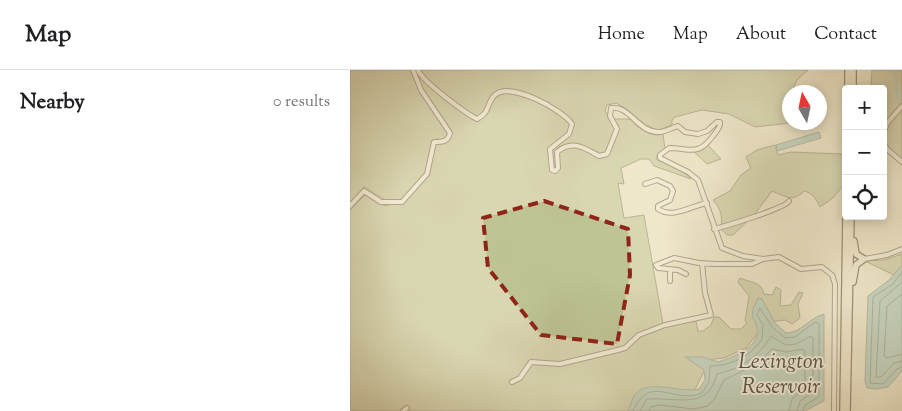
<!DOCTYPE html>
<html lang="en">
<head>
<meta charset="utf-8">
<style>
  body { margin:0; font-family:"Sorts Mill Goudy",serif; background:#f6f6f6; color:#202124 }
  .controls { position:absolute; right:15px; top:15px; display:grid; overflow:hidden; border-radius:5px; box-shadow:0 2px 12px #0003 }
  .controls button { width:45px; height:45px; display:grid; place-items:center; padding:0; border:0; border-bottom:1px solid #e0e0e0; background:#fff; color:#202124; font:25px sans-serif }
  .compass { position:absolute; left:432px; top:15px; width:45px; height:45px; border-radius:50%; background:#fff; box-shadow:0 2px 12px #0003; rotate:351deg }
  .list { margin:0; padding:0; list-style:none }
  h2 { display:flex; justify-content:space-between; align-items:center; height:65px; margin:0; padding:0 20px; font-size:21px }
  h2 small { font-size:16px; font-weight:400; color:#757577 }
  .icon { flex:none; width:28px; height:28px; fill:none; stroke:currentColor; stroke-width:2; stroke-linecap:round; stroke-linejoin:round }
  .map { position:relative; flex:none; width:552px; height:341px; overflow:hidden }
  header { display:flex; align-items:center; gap:30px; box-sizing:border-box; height:70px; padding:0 25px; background:#fff; border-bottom:1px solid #e0e0e0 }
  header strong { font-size:24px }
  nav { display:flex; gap:28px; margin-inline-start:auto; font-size:18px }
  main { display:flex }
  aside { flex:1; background:#fff }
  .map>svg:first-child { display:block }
</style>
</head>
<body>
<header>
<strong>Map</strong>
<nav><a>Home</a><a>Map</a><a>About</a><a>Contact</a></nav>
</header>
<main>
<aside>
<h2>Nearby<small>0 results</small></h2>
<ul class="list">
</ul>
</aside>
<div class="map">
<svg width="552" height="341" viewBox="0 0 552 341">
  <rect width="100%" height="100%" fill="#efe7cb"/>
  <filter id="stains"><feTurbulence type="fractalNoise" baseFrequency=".004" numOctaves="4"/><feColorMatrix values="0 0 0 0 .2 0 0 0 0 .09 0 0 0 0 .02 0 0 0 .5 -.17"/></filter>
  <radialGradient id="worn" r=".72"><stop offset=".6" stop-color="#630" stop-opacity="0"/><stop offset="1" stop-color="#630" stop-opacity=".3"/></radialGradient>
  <path fill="#bec494" stroke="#7d7657" d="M 0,0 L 70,0 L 75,7 L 71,0 L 458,0 L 447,10 L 444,17 L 447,22 L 440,22 L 440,53 L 405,57 L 379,44 L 352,40 L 325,47 L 322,50 L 322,55 L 309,60 C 290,56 283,40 266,33 L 257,35 L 255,41 L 263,52 L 262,49 L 280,49 C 288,58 300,68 313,64 L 315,79 L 307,85 L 307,90 L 328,97 L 341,109 L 304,96 L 299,89 L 291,89 L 271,98 L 274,114 L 268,113 L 274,148 L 294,145 L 313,254 L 346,251 L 348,261 L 353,261 L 361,255 L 364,247 L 369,247 L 381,259 L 391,259 L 397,253 L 395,251 L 399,226 L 388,212 L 390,208 C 401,213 411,211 414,224 L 422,225 L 426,217 L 431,220 L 430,236 L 441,235 L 449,222 L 453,223 L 448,234 L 450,248 L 442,254 L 435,250 L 417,252 L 396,278 L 374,288 L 364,289 L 357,296 L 342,325 L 300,341 L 0,341 L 0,140 L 15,125 L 29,134 L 38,136 L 37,131 L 14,117 L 0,133 Z
    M 522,0 L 552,0 L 552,93 L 538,81 L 533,82 L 533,19 L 521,19 Z
    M 357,74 L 371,89 L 357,94 L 342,80 Z
    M 425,75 L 428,85 L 441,82 L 492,84 L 493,116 L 483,128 L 470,137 C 466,129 463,123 454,121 C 443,133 435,126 422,121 L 405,144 L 383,165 L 377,165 L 371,159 C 373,148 371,138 363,130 L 380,121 L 391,105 L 401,98 L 396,87 L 407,80 Z
    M 552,184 L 552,209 L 515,191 L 534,190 Z"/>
  <path fill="#9ac0b3" stroke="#748376" d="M 469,62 L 471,68 L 427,81 L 426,75 Z
    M 552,195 L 552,301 L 538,317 L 526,319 L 517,318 L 515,311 L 518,226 L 539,210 Z
    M 408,228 L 412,229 L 425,253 L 436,263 C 451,263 459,248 474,244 L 474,331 L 455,341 L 278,341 C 280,336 282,331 284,326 C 296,307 330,324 349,319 L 355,310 L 354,300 L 335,287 L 353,287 L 368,292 C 389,285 420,273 402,247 L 403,239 Z"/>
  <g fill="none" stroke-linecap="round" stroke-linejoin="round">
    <path stroke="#6b7466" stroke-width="1" d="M 552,202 L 543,214 L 523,227 L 520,313 L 533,314 L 547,299 L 552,297
      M 552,212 L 530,231 L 526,307 L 531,307 L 544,293 L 552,291
      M 552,224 L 537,236 L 534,286 L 537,288 L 552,284
      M 283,341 C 300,302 323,335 352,323 L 359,312 L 360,296 C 380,296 400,287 412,269 L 413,255 L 407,245 L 410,238 L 422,257 L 435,268 L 445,267 L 465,252 L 469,253 L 469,327 L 455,335 L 453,341
      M 290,341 L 297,329 C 328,327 358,341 367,304 C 390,299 409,287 421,266 L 436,275 L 446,274 L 461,266 L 463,269 L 463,322 L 450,331 L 447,341
      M 298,341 L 301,337 L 310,335 L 343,339 L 358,336 L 365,328 L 374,310 L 407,294 L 422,279 L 436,282 L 453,279 L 455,281 L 455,317 L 442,329 L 439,341"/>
    <path stroke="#9ac0b3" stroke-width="3" d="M 545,0 L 548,29 L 552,37"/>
    <defs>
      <path id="minor" d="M 68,0 C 72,11 115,43 127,49 C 141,42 136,33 145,25 C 160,11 213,40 222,54 L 219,64 L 200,79 L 202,100 L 205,101 L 208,98 L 207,82 C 222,69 235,78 249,86 L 257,84 L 267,59 L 260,46 L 261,38 C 280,35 288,63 309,62 C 315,62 321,58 328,56 L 335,62 L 348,64 L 357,61 L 367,52 L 370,52 C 371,58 366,61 363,66 C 347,87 341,78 319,78 L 310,85 L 310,88 L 338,102 L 348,110 L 372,178 L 393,186 L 413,189 L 429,187 L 451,199 L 472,197 L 482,205 L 485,214 L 484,341
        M 533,63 L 538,52 L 552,36
        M 533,72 L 538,80 L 552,92
        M 295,114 L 307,110 L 320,116 L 323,121 L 320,130 L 308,136 L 308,139 C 323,149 341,136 357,133
        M 0,136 L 14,121 L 31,132 L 52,132 L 77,104 L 84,72 C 92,72 98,72 100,63 L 71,20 L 63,0
        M 364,159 C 376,156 436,138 439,131
        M 514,189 L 537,185 L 552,179
        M 336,204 L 328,200 L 308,198 L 306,195 L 324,188 L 349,193 L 366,194 L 402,194 L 413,189
        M 320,211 L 320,200
        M 162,312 L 170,308 L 181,292 L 210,294 L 268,280 L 275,278 L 289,265 L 315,255 L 361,245 L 355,223 L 352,193
        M 53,341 L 57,338"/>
      <path id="highway" d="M 498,0 L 498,19
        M 503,0 L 503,19
        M 504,171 L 506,184 L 514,189
        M 503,212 L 506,195 L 514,189
        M 493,341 L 496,146
        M 497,341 L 501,146"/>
    </defs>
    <use href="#minor" stroke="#695746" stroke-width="6"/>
    <use href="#highway" stroke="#3c271a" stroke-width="8"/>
    <use href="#minor" stroke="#f5efdd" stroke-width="4"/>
    <use href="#highway" stroke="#efe7cb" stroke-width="5.5"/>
  </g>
  <path d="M0 0H552V341H0ZM 194,131 L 278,159 L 280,205 L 267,274 L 191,265 L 138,198 L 133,148 Z" fill="#efe7cb" fill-opacity=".55" fill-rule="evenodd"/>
  <path fill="none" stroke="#8f2418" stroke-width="4" stroke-dasharray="10 6" stroke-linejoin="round" d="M 194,131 L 278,159 L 280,205 L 267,274 L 191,265 L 138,198 L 133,148 Z"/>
  <g text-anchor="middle" stroke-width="4" stroke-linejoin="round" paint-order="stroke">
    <g font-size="22" font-style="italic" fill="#585548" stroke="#f5efdd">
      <text x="431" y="298">Lexington<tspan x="431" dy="25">Reservoir</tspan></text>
    </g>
  </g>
  <rect width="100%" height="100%" filter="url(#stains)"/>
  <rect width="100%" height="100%" fill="url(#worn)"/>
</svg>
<div class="controls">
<button>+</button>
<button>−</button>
<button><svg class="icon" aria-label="locate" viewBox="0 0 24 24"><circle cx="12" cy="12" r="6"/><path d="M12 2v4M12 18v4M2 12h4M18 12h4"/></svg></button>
</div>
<svg class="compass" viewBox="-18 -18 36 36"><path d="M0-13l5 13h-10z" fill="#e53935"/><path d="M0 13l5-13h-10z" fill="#757577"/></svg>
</div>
</main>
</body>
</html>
